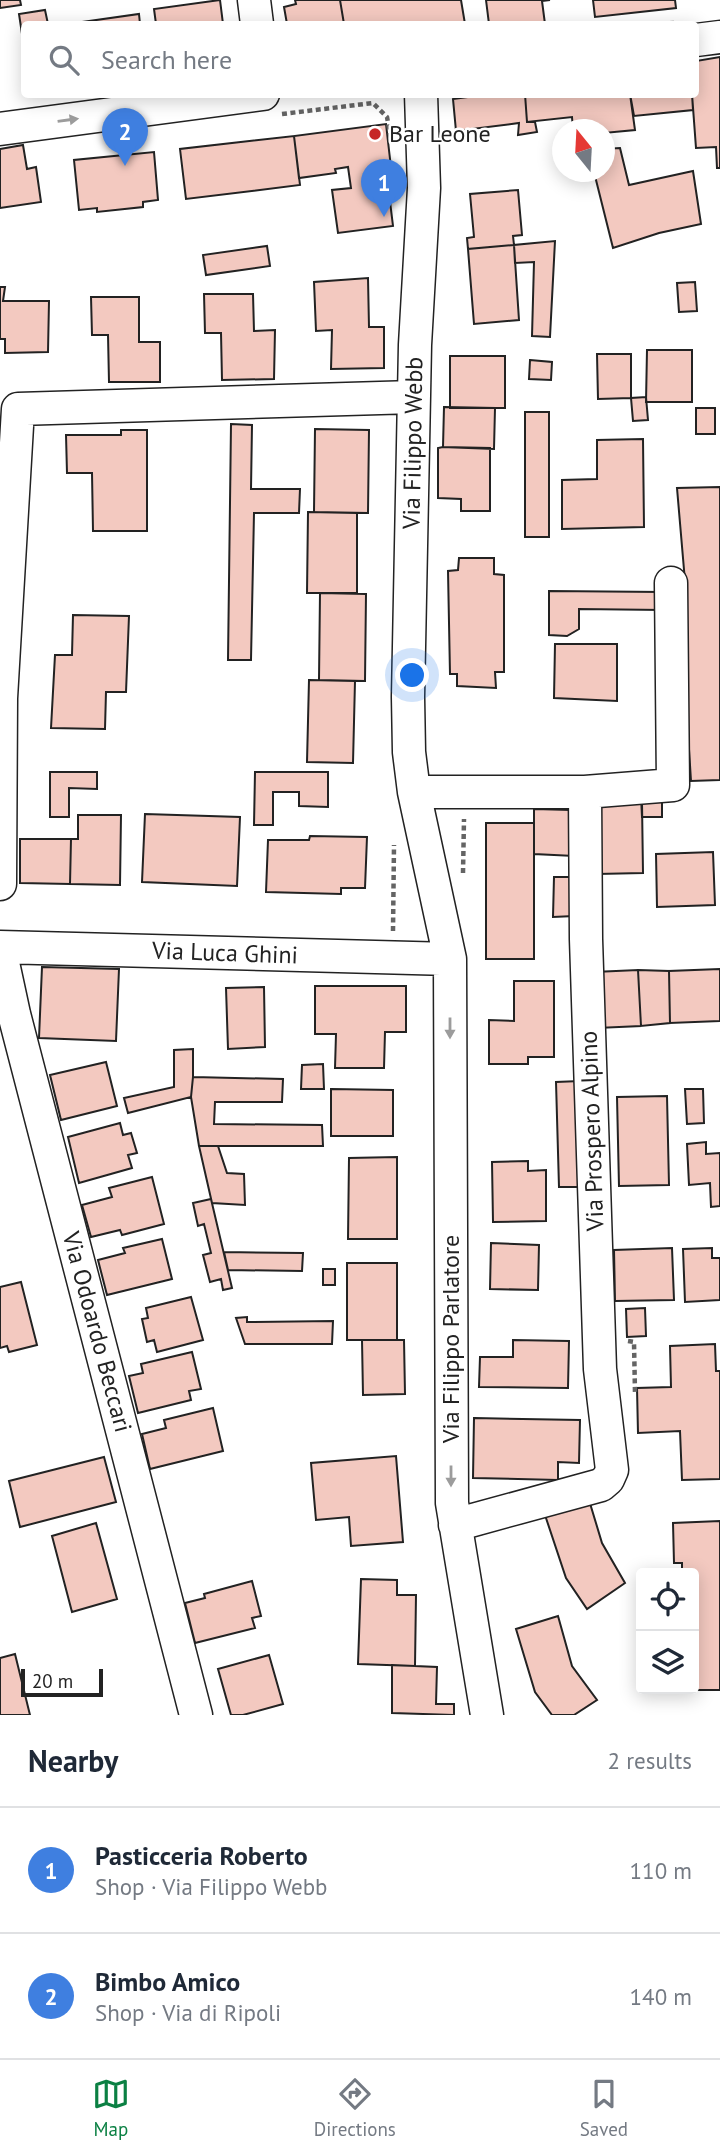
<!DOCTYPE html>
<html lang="en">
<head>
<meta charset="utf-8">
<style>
  body { margin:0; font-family:"PT Sans",sans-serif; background:#f2f2f3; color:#1f2937 }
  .controls { position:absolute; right:21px; bottom:21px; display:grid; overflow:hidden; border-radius:7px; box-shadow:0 4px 18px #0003 }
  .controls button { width:63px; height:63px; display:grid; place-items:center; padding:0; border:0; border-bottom:2px solid #e0e1e3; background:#fff; color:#1f2937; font:35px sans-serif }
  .compass { position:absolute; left:552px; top:119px; width:63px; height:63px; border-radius:50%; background:#fff; box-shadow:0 4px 18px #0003; rotate:342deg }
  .scale { position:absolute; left:21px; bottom:18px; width:82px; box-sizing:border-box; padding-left:7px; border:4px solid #222; border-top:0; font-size:19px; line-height:24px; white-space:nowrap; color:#222; -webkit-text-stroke:5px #fff; paint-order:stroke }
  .you { position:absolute; left:413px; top:676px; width:24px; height:24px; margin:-18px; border:5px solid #fff; border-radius:50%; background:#1a73e8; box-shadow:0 0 0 10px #1a73e833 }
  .badge { display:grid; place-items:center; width:46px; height:46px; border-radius:50%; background:#0b8043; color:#fff; font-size:23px; font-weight:700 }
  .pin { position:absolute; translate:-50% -58px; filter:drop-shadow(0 2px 4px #0008) }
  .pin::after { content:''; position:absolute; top:37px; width:24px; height:21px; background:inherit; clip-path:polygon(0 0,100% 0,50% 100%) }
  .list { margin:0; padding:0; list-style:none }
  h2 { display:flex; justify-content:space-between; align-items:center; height:91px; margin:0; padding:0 28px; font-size:30px }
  h2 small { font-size:23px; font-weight:400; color:#747a83 }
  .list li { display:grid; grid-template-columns:46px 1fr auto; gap:21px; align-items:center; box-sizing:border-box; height:126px; padding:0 28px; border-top:2px solid #e0e1e3 }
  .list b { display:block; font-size:26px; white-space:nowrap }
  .list p { margin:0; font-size:23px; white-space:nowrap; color:#747a83 }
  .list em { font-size:23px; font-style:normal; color:#747a83 }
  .icon { flex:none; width:38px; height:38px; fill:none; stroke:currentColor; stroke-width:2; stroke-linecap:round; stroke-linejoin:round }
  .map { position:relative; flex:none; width:720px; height:1715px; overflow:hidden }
  .search { position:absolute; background:#fff; box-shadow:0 4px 18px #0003; left:21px; right:21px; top:21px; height:77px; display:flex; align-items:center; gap:18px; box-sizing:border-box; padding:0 24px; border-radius:7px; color:#747a83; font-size:26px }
  .sheet { height:343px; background:#fff }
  nav { display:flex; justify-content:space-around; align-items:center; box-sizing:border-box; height:98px; border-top:2px solid #e0e1e3; background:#fff; font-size:19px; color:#747a83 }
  nav a { display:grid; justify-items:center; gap:4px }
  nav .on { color:#0b8043 }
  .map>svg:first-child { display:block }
</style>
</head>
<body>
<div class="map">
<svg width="720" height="1715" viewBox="0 0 720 1715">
  <rect width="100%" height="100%" fill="#fff"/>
  <path fill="#f3c9c0" stroke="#222" stroke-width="2" d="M 0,0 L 20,0 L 21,5 L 0,8 Z
    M 220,0 L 223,24 L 156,24 L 154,9 Z
    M 295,0 L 340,0 L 344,24 L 287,24 L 284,7 L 296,4 Z
    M 340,0 L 461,0 L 465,24 L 344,24 Z
    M 486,0 L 550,0 L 542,1 L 545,24 L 489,24 Z
    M 593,0 L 675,0 L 676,8 L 595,17 Z
    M 45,10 L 48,24 L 24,24 L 24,47 L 19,14 Z
    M 139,14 L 140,24 L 68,24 Z
    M 720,57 L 720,168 L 717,168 L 716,147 L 696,148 L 692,94 L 696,94 L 696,61 Z
    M 490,94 L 525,94 L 527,122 L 535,122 L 537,132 L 518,135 L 519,123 L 456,131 L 453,99 Z
    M 525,94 L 630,94 L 635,130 L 604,133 L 604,130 L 573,130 L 572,117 L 527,122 Z
    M 630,94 L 692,94 L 693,110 L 634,116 Z
    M 386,124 L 393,185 L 388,185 L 393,226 L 338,233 L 332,190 L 351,188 L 348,167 L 335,169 L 336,173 L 299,178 L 294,136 Z
    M 294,136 L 300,185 L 186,199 L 180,149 Z
    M 23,145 L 27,169 L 36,167 L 41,202 L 0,208 L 0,149 Z
    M 620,148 L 629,185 L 693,171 L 701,224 L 659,233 L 613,248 L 594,172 L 604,172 L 604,149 Z
    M 154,152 L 158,200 L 143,202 L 143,207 L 97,212 L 97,208 L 79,210 L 74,160 Z
    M 518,190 L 522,235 L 513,236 L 514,245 L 468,249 L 467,238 L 474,237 L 470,194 Z
    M 555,241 L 550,337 L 532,336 L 534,262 L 515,263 L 514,245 Z
    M 514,245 L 519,320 L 474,324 L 468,249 Z
    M 267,246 L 270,266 L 206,275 L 203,255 Z
    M 368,278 L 369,327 L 384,327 L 384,368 L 331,369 L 332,330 L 316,331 L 314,282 Z
    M 695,282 L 697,311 L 679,312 L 677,283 Z
    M 0,287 L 5,287 L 3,301 L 49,301 L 48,352 L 5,353 L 5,339 L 0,339 Z
    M 204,294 L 253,294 L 254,331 L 275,330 L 274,379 L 222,380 L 221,333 L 205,333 Z
    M 91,297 L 139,297 L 139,342 L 160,342 L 160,382 L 109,382 L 108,335 L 92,335 Z
    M 647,350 L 692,350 L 692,402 L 646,402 Z
    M 597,354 L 631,354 L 631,398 L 598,399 Z
    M 450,356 L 505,356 L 505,408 L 450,408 Z
    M 530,360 L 552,362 L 551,380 L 529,379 Z
    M 646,397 L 648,420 L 633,421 L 631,398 Z
    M 444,407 L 495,408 L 494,449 L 443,447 Z
    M 696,408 L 715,408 L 715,434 L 696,434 Z
    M 525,412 L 549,412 L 549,537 L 525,537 Z
    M 231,424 L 252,425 L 251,489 L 300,489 L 299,513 L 254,513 L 251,660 L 228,660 Z
    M 315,429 L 369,430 L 368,513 L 314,512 Z
    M 121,430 L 147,430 L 147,531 L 93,531 L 92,473 L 67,473 L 66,435 L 121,435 Z
    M 643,439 L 644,527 L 562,529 L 562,480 L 597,479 L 597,440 Z
    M 443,447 L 490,448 L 490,511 L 461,511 L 461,499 L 438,498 L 438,448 Z
    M 720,487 L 720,780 L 691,781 L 685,686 L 688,685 L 682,593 L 686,593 L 677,488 Z
    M 308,512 L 357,513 L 357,593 L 307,593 Z
    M 459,558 L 494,558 L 494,574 L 504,575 L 504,672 L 495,672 L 496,688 L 457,686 L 457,674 L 450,674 L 448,571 L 458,570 Z
    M 549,591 L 663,592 L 663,610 L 579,609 L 579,629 L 567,636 L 549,635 Z
    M 320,593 L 366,594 L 365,681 L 319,680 Z
    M 73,615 L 129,616 L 126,692 L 106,692 L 105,729 L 51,728 L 55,655 L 72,655 Z
    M 555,644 L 617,644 L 617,701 L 554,698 Z
    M 309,680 L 355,681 L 353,763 L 307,762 Z
    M 50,772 L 97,772 L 97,789 L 69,788 L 69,817 L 50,817 Z
    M 255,772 L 328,772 L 328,807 L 299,806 L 299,792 L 273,792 L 273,825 L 254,825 Z
    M 641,796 L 662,796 L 662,817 L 642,817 Z
    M 642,803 L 643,873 L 597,874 L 595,804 Z
    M 534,809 L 571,810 L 574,856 L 534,854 Z
    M 145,814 L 240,817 L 237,886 L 142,882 Z
    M 78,815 L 121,815 L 120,885 L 70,884 L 71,839 L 78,839 Z
    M 486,823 L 534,823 L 534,959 L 486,959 Z
    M 310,836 L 367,837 L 365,888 L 341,888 L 341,894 L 266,892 L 268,840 L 309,840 Z
    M 20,839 L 71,839 L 70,884 L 20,883 Z
    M 713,852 L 715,905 L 657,907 L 656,854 Z
    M 554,877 L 573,877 L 574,916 L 553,917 Z
    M 42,967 L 119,969 L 116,1041 L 39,1038 Z
    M 720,969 L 720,1021 L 670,1023 L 669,971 Z
    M 638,970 L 641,1026 L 597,1028 L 594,972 Z
    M 638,970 L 669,971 L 670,1023 L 641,1026 Z
    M 514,981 L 554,981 L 554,1057 L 528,1057 L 528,1064 L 489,1064 L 489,1020 L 514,1021 Z
    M 315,986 L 406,986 L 406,1032 L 385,1032 L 384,1068 L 335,1068 L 336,1034 L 315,1034 Z
    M 264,987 L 265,1047 L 228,1049 L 226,988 Z
    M 193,1049 L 193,1077 L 191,1097 L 128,1113 L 124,1098 L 174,1087 L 174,1050 Z
    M 106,1062 L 117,1106 L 61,1120 L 50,1075 Z
    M 323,1064 L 324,1089 L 301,1089 L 302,1065 Z
    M 193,1077 L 283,1079 L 282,1102 L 215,1102 L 214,1124 L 322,1125 L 323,1146 L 199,1146 L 191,1097 Z
    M 580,1081 L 583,1187 L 559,1187 L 556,1082 Z
    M 331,1089 L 393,1090 L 393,1136 L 331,1136 Z
    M 685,1089 L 703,1089 L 704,1123 L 687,1124 Z
    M 667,1096 L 669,1185 L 619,1186 L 617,1097 Z
    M 120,1123 L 123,1135 L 131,1133 L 137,1153 L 128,1155 L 132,1168 L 79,1183 L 68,1137 Z
    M 706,1142 L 706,1154 L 720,1153 L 720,1206 L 711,1207 L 710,1183 L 689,1185 L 687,1144 Z
    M 199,1146 L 218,1146 L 227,1173 L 244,1174 L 245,1205 L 212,1203 Z
    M 397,1157 L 397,1239 L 348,1239 L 349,1158 Z
    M 528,1161 L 528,1171 L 546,1170 L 546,1221 L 493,1222 L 492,1162 Z
    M 152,1177 L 164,1224 L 122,1235 L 120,1230 L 91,1237 L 82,1205 L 112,1197 L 109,1188 Z
    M 211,1199 L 232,1288 L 223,1290 L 221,1279 L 210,1282 L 203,1255 L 211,1253 L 204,1224 L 198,1226 L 193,1203 Z
    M 162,1239 L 172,1279 L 107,1295 L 98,1260 L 125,1253 L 123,1248 Z
    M 491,1243 L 539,1245 L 538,1290 L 490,1289 Z
    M 672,1248 L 674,1300 L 615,1301 L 614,1250 Z
    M 712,1248 L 712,1258 L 720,1258 L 720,1300 L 685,1302 L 683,1249 Z
    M 224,1252 L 303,1253 L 302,1271 L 228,1270 Z
    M 347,1263 L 397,1263 L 397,1340 L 347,1340 Z
    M 323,1269 L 335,1269 L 335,1285 L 323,1285 Z
    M 21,1282 L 37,1345 L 9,1352 L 7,1346 L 0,1348 L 0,1287 Z
    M 191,1297 L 203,1340 L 157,1352 L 154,1340 L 147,1342 L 142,1319 L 148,1318 L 146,1308 Z
    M 645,1308 L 646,1336 L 627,1337 L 626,1309 Z
    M 247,1317 L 247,1322 L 333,1321 L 332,1344 L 245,1344 L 236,1318 Z
    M 362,1340 L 404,1340 L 405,1394 L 363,1395 Z
    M 513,1340 L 569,1341 L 568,1388 L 479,1387 L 480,1357 L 513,1357 Z
    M 715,1344 L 716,1371 L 720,1371 L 720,1479 L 682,1480 L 680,1431 L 638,1433 L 637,1388 L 671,1387 L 670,1346 Z
    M 192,1352 L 201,1389 L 189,1391 L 191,1400 L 138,1413 L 129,1376 L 143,1373 L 141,1364 Z
    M 213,1408 L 223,1451 L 150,1469 L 142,1434 L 166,1428 L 164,1420 Z
    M 474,1418 L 580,1420 L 579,1463 L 558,1462 L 558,1480 L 473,1478 Z
    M 396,1456 L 403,1542 L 351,1546 L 349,1517 L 316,1520 L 311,1463 Z
    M 104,1457 L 116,1502 L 20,1527 L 9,1481 Z
    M 589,1500 L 602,1543 L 625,1583 L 587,1609 L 566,1578 L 544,1512 Z
    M 720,1521 L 720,1690 L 684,1690 L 694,1689 L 694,1573 L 682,1573 L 682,1563 L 674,1563 L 673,1523 Z
    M 96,1523 L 117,1599 L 72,1612 L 52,1536 Z
    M 361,1579 L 397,1580 L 397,1595 L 416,1595 L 415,1666 L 358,1664 Z
    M 252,1581 L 261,1616 L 252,1618 L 255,1628 L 195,1643 L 185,1603 L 205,1598 L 204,1594 Z
    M 558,1616 L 572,1666 L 597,1700 L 574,1715 L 552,1715 L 535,1692 L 516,1629 Z
    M 15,1654 L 30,1715 L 0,1715 L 0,1658 Z
    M 269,1655 L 283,1704 L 243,1715 L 231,1715 L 218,1669 Z
    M 392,1665 L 437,1667 L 436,1704 L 454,1704 L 454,1715 L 392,1713 Z"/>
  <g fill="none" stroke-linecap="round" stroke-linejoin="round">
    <defs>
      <path id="minor" d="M 254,0 L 257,24
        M 696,40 L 720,37
        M 421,94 L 424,188 L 415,345 L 408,697 L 409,752 L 414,792 L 450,959 L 452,1503 L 487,1715
        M 0,129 L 263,94
        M 414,792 L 585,792 L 586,939 L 600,1369 L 612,1470 L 608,1479 L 601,1485 L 455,1525
        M 585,792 L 673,785 L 671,583
        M 0,884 L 1,698 L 18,409 L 414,397
        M 0,947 L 450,959
        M 0,949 L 14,1014 L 196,1715"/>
    </defs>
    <use href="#minor" stroke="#222" stroke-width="35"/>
    <path stroke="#646464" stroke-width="4.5" stroke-dasharray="5 3.5" stroke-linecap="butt" d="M 661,24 L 674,23
      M 282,114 L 373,103 L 387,117 L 391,140
      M 463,873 L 464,819
      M 393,931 L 394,845
      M 628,1341 L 634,1342 L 635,1393"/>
    <use href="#minor" stroke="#fff" stroke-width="32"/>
  </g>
  <defs><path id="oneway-solid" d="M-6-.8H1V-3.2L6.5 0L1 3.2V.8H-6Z" transform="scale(1.75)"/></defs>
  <g fill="#9c9c9c">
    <use href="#oneway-solid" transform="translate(68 120) rotate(-8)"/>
    <use href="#oneway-solid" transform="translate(450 1028) rotate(90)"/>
    <use href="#oneway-solid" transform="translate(451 1476) rotate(90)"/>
  </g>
  <circle fill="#c62828" stroke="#fff" stroke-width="2.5" cx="375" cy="134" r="7"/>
  <g text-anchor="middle" stroke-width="5" stroke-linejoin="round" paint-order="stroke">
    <g font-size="24" fill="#222" stroke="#fff" text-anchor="start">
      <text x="389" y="142">Bar Leone</text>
    </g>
    <g font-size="24" fill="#222" stroke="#fff">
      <text transform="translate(413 443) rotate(-89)" y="8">Via Filippo Webb</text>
      <text transform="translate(225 953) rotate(2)" y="8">Via Luca Ghini</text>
      <text transform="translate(592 1131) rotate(-92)" y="8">Via Prospero Alpino</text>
      <text transform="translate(97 1332) rotate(75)" y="8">Via Odoardo Beccari</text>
      <text transform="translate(451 1339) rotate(-90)" y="8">Via Filippo Parlatore</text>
    </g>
  </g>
</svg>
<div class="controls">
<button><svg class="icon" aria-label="locate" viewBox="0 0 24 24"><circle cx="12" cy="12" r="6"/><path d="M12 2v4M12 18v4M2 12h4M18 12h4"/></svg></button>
<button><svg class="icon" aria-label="layers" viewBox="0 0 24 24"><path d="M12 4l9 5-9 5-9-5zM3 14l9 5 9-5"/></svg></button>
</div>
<svg class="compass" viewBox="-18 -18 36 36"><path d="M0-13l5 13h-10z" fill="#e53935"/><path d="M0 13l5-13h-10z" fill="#747a83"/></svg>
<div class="scale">20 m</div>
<div class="you"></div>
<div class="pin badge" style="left:384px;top:217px;background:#3f7fe0">1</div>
<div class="pin badge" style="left:125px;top:166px;background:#3f7fe0">2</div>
<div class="search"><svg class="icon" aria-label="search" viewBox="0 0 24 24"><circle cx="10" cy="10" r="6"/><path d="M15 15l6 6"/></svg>Search here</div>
</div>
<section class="sheet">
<h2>Nearby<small>2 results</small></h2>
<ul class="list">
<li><span class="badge" style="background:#3f7fe0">1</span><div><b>Pasticceria Roberto</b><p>Shop · Via Filippo Webb</p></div><em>110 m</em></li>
<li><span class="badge" style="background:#3f7fe0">2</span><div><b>Bimbo Amico</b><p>Shop · Via di Ripoli</p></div><em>140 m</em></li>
</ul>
</section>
<nav>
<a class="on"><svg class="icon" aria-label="map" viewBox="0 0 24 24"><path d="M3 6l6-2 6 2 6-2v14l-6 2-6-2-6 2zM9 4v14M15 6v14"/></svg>Map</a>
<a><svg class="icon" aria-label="directions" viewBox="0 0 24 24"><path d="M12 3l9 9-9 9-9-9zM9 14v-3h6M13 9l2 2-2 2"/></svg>Directions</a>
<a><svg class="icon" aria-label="saved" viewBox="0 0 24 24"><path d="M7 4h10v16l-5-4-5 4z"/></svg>Saved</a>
</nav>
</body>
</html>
